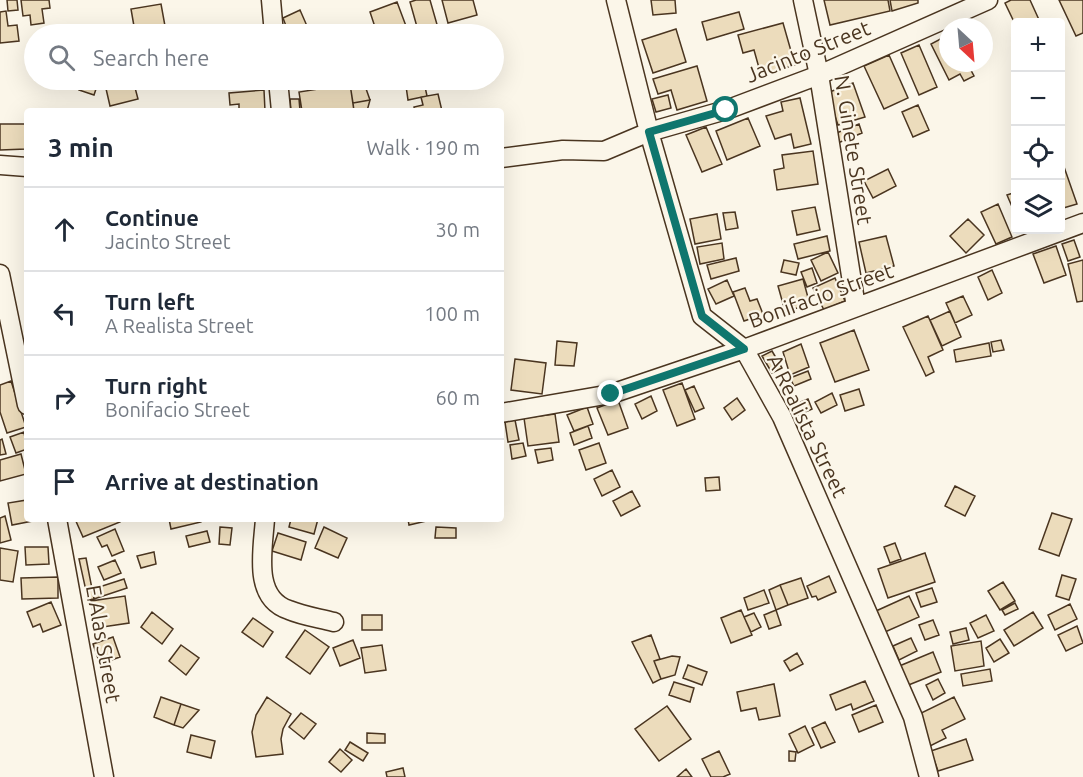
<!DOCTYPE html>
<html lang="en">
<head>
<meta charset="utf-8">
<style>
  body { margin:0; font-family:Ubuntu,sans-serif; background:#f2f2f3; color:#1f2937 }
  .controls { position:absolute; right:18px; top:18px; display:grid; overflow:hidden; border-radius:6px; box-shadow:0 6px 24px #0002 }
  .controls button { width:54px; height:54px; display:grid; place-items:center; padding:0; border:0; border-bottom:2px solid #e0e1e3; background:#fff; color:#1f2937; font:30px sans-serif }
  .compass { position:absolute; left:939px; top:18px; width:54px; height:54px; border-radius:50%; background:#fff; box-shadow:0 6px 24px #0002; rotate:154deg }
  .stop { position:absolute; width:18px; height:18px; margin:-14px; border:4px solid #0f766e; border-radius:50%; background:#fff }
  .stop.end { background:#0f766e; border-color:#fff; box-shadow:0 2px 6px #0008 }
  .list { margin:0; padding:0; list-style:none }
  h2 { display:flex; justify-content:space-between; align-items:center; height:78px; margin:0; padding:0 24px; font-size:26px }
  h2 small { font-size:20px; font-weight:400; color:#747a83 }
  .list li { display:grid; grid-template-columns:39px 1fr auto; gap:18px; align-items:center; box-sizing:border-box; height:84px; padding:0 24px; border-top:2px solid #e0e1e3 }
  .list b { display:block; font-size:22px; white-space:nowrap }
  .list p { margin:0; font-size:20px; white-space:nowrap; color:#747a83 }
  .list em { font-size:20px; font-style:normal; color:#747a83 }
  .icon { flex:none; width:33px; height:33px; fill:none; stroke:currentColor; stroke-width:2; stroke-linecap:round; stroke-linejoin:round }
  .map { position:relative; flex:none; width:1083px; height:777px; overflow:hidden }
  .search { position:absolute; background:#fff; box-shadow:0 6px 24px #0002; left:24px; top:24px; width:480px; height:66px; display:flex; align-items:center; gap:15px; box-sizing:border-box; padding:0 21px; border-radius:33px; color:#747a83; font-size:22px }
  .panel { position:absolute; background:#fff; box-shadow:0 6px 24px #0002; left:24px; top:108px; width:480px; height:414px; border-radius:6px }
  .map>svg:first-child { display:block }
</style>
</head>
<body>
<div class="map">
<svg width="1083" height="777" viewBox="0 0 1083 777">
  <rect width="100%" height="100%" fill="#fbf6e9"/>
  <path fill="#ecdcbc" stroke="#4a3520" stroke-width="1.5" d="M 7,0 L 17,0 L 18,10 L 8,11 Z
    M 21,0 L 49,0 L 50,8 L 42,9 L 44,23 L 31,25 L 30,15 L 23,16 Z
    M 416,0 L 430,0 L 438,28 L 419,34 L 410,2 Z
    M 442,0 L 473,0 L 477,15 L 448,23 Z
    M 651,0 L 675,0 L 676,13 L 653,15 Z
    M 824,0 L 888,0 L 890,11 L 830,25 Z
    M 890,0 L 918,0 L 918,3 L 892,11 Z
    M 1011,0 L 1030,0 L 1040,22 L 1016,22 L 1016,26 L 1005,3 Z
    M 1059,0 L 1083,0 L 1083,33 L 1076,36 Z
    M 397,2 L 409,34 L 368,34 L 366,30 L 375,27 L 370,12 Z
    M 161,4 L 165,26 L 135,32 L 131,9 Z
    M 300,10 L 307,26 L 289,34 L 283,18 Z
    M 6,11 L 8,26 L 17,25 L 19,41 L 0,43 L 0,12 Z
    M 739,12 L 744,29 L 707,40 L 702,22 Z
    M 783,23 L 795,65 L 761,75 L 754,50 L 743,53 L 738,35 Z
    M 208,26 L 209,34 L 172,34 L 172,30 Z
    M 676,29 L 686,62 L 653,73 L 642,40 Z
    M 948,35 L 948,63 L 967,63 L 974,76 L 964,81 L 960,74 L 949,80 L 931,44 Z
    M 919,45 L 937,87 L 919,95 L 901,53 Z
    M 889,55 L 908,98 L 884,109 L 864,66 Z
    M 697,66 L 707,101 L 677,110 L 671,90 L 658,94 L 653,79 Z
    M 82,80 L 99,80 L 94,95 L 79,90 Z
    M 104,80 L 133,80 L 138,99 L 110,106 Z
    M 424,82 L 427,96 L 408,100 L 406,86 Z
    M 364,83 L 370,100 L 353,103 L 350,84 Z
    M 853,83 L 865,117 L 838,125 L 827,93 Z
    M 350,84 L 354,111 L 302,111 L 299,92 Z
    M 264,90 L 265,111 L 239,111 L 239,104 L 230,105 L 229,93 Z
    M 438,94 L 442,111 L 415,111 L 414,107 L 423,105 L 421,97 Z
    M 668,95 L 671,108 L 656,112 L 652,99 Z
    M 800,98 L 811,144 L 794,148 L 791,134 L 775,139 L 766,116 L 783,111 L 781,102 Z
    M 290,99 L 299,99 L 300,111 L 291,111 Z
    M 370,100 L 367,111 L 354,111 L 353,103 Z
    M 918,105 L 929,130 L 913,137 L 902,112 Z
    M 748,118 L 760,146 L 727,160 L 716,131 Z
    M 0,124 L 25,124 L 26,149 L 0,150 Z
    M 859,124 L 862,133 L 833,145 L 829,136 Z
    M 706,127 L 722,164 L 702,172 L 686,135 Z
    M 813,151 L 818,184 L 777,190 L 774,170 L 784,168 L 782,155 Z
    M 1063,164 L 1077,204 L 1060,209 L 1060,165 Z
    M 888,169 L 896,186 L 873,198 L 864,181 Z
    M 1016,192 L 1016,216 L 1007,195 Z
    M 998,204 L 1012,237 L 996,244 L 981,212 Z
    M 815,207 L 820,230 L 797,235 L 792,211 Z
    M 735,212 L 738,228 L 726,230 L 723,213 Z
    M 717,214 L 721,239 L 695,244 L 690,219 Z
    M 968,219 L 984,235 L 966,253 L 950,236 Z
    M 827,236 L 830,251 L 798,259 L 794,244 Z
    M 886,236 L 894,266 L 866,273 L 859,242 Z
    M 1074,240 L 1080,257 L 1068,261 L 1062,244 Z
    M 722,243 L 724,259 L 700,264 L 697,247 Z
    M 1056,246 L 1066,275 L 1044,283 L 1033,254 Z
    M 828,252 L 838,273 L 821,281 L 811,260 Z
    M 736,258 L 739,271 L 711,279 L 707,265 Z
    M 784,260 L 799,263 L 796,275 L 781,272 Z
    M 1083,260 L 1083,301 L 1077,302 L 1068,264 Z
    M 812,268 L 817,283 L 807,287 L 801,272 Z
    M 992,270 L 1002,293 L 988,300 L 978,277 Z
    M 835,278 L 845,301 L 824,310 L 813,288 Z
    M 803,279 L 810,305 L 785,311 L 778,286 Z
    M 727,280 L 734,296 L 716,304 L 708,289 Z
    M 745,288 L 750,301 L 757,299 L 765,319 L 758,321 L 756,317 L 744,321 L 733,292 Z
    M 963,296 L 972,315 L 955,323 L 946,303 Z
    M 950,311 L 961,337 L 942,346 L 930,320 Z
    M 928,316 L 943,350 L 928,357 L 934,372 L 926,376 L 903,327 Z
    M 854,330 L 869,370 L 835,382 L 820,343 Z
    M 1001,340 L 1004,350 L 993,352 L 991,342 Z
    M 557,341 L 577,343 L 574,366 L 555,365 Z
    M 989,343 L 991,356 L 956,362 L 954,350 Z
    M 801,344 L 809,367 L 790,375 L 783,352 Z
    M 772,351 L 782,368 L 772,373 L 762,356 Z
    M 515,359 L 546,363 L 542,394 L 511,390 Z
    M 808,371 L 811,379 L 794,386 L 790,378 Z
    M 11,381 L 26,427 L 7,433 L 0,412 L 0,385 Z
    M 682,383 L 695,419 L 677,426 L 663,390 Z
    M 694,386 L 704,408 L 695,412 L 685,390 Z
    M 859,389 L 864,405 L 845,411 L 840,395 Z
    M 832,393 L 837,405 L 821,413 L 815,402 Z
    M 651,396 L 657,411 L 642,419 L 635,404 Z
    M 737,398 L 745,410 L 732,420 L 724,408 Z
    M 808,399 L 812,409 L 796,416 L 791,406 Z
    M 618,400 L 628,428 L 608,435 L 597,408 Z
    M 587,407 L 593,424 L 574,431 L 567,415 Z
    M 555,414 L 559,442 L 528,446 L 524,418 Z
    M 515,420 L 519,440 L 508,442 L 505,422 Z
    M 588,426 L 592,438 L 574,445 L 570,433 Z
    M 24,432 L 27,449 L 16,453 L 10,437 Z
    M 2,439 L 6,454 L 0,455 L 0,440 Z
    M 523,443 L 526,456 L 512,459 L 510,445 Z
    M 599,443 L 606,463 L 586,470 L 579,450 Z
    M 551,448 L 553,460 L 538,463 L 535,450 Z
    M 21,454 L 26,474 L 0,481 L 0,460 Z
    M 612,470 L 620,487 L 602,496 L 594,479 Z
    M 719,477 L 720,490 L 706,491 L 705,478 Z
    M 955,486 L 975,496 L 965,516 L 945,506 Z
    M 632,491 L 640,506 L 621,516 L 613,501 Z
    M 27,500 L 27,519 L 43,519 L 12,525 L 8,503 Z
    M 1052,513 L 1072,519 L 1059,556 L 1039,549 Z
    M 5,516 L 11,540 L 0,543 L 0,518 Z
    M 75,519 L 118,519 L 120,522 L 83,537 Z
    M 169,519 L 201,519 L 201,522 L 171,529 Z
    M 291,519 L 318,519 L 314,534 L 289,527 Z
    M 408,519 L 431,519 L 431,520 L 409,525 Z
    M 220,527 L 232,528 L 230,545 L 219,544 Z
    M 324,527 L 347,538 L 338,558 L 315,548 Z
    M 436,527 L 456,528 L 456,538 L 435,538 Z
    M 115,529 L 124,551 L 112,556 L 107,545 L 102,547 L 97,537 Z
    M 207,531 L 210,542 L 189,547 L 186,536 Z
    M 278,533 L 306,542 L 301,560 L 272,551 Z
    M 895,543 L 901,559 L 890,563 L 884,547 Z
    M 25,547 L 48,547 L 49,564 L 26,565 Z
    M 0,548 L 18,551 L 13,582 L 0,580 Z
    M 154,552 L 156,564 L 141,568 L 137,556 Z
    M 925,553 L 935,582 L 888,598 L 878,569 Z
    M 86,558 L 94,599 L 88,600 L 79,559 Z
    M 115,560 L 121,573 L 104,580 L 98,567 Z
    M 1062,575 L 1076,579 L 1069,600 L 1056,596 Z
    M 829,576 L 836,592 L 818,600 L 816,596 L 812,597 L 807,586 Z
    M 58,577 L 58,598 L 22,599 L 21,578 Z
    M 801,578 L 808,598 L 788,605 L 780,585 Z
    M 124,579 L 127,588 L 94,599 L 93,589 Z
    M 1003,582 L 1015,601 L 1000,610 L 988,591 Z
    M 780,585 L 788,605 L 776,610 L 769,590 Z
    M 932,588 L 937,602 L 921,607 L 916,593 Z
    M 764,590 L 769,603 L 748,610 L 744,598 Z
    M 125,596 L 129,623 L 96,628 L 91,601 Z
    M 909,596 L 919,617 L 885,632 L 876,611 Z
    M 51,602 L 61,625 L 43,632 L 40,624 L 33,627 L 27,612 Z
    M 1015,603 L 1018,609 L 1005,615 L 1002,610 Z
    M 1070,604 L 1077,619 L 1055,630 L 1048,615 Z
    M 741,610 L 752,635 L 731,643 L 721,618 Z
    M 776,610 L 781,625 L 769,629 L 764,615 Z
    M 152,612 L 173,629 L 162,644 L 141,627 Z
    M 1033,612 L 1043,628 L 1014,646 L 1004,630 Z
    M 754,613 L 761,627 L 751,632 L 744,617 Z
    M 362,615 L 382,615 L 382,630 L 362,630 Z
    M 986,615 L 994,631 L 978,638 L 970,623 Z
    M 253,618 L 273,632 L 263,647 L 242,632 Z
    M 933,620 L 939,635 L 925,640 L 919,625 Z
    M 1077,626 L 1083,643 L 1066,651 L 1058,635 Z
    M 966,628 L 969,640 L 953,644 L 950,632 Z
    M 305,630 L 329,647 L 310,674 L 286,657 Z
    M 651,635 L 660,659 L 654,661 L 661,679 L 653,683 L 632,642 Z
    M 113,637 L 120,657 L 100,664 L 93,644 Z
    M 911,638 L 917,651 L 899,660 L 893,646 Z
    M 1000,639 L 1009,653 L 994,662 L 986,648 Z
    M 353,640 L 360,658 L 340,666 L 333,648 Z
    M 981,641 L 984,666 L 955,671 L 951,646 Z
    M 181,645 L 199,658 L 186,675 L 169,661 Z
    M 382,645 L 386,670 L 365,673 L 361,648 Z
    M 933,652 L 941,672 L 906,686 L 897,667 Z
    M 797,653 L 803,664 L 790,671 L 784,661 Z
    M 672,656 L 680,657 L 675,675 L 661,679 L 654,661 Z
    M 688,665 L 707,672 L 702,685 L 683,678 Z
    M 990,669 L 992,681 L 963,686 L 961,674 Z
    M 938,679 L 945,693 L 933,700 L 926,685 Z
    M 865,681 L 874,701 L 853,710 L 851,704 L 836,710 L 830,695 Z
    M 674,682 L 694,688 L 690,702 L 669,695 Z
    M 774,684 L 780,716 L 759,720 L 756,708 L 741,711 L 737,692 Z
    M 161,697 L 181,704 L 174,725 L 154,717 Z
    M 267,697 L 291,714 L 283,729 L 281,739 L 283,754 L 256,757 L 252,732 L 256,715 Z
    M 954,697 L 965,719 L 942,730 L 946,738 L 930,746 L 915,716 Z
    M 181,704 L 199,710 L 183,728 L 174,725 Z
    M 876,705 L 883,722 L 859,732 L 852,715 Z
    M 667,706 L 691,739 L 659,761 L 635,729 Z
    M 301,713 L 316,724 L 304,739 L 289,727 Z
    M 825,722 L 835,742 L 821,748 L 812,728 Z
    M 805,726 L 814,745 L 798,753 L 789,734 Z
    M 367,733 L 385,734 L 385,743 L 367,743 Z
    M 191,735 L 215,741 L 211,758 L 187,752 Z
    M 966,739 L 973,760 L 938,771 L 931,751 Z
    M 350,742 L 368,753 L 363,761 L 345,750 Z
    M 340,749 L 352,760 L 341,772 L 329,762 Z
    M 719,751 L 730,774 L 723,777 L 711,777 L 702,759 Z
    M 789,751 L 796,752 L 795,761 L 789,761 Z
    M 403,768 L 405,777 L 387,777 L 386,772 Z
    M 686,769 L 692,777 L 677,777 Z"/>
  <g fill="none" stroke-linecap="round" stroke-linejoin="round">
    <defs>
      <path id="minor" d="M 271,0 L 274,34
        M 616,0 L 649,132 L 702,316 L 744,349 L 782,417 L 913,717 L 929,777
        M 803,0 L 819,75 L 856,307
        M 278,80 L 281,111
        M 501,158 L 563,150 L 604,151 L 649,132 L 726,110 L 819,75 L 988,0
        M 0,165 L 27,167
        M 0,274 L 27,405
        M 501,413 L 611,394 L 744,349 L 1083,223
        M 57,519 L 104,777
        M 265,519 C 263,549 252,598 289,610 C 303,616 319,618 334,622"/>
    </defs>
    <use href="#minor" stroke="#4a3520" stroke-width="21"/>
    <use href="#minor" stroke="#fbf6e9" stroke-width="18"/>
  </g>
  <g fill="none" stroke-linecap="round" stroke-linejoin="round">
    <path stroke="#0f766e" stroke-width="8" d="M 611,394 L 744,349 L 702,316 L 649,132 L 726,110"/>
  </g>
  <g text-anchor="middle" stroke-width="4.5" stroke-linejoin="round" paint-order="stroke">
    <g font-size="21" fill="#4a3520" stroke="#fbf6e9">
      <text transform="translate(808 52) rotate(-22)" y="7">Jacinto Street</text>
      <text transform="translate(853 150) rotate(81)" y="7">N. Ginete Street</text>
      <text transform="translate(821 296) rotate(-20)" y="7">Bonifacio Street</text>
      <text transform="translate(807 426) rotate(64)" y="7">A Realista Street</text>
      <text transform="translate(103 644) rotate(80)" y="7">E Alas Street</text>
    </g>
  </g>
</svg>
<div class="controls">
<button>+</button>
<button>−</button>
<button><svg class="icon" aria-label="locate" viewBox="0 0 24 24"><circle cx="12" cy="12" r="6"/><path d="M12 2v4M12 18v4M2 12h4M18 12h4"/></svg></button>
<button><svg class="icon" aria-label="layers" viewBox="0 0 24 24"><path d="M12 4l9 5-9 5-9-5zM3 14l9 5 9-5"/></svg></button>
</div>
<svg class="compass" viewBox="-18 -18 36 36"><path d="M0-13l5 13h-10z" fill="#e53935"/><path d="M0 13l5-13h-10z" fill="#747a83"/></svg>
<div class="stop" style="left:726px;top:110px"></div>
<div class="stop end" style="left:611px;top:394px"></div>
<div class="search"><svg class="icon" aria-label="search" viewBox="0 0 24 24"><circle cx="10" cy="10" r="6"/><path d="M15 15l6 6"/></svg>Search here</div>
<section class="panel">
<h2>3 min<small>Walk · 190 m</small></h2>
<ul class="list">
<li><svg class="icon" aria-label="ahead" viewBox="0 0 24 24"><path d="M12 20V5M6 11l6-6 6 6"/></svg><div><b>Continue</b><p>Jacinto Street</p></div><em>30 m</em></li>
<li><svg class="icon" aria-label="left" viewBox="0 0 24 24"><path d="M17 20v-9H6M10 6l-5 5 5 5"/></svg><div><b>Turn left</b><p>A Realista Street</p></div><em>100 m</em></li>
<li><svg class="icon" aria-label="right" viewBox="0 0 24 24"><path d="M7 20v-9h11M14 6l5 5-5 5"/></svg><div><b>Turn right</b><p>Bonifacio Street</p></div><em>60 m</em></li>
<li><svg class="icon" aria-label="arrive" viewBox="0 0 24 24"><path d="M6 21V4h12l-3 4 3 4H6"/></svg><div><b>Arrive at destination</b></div></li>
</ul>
</section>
</div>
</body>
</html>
